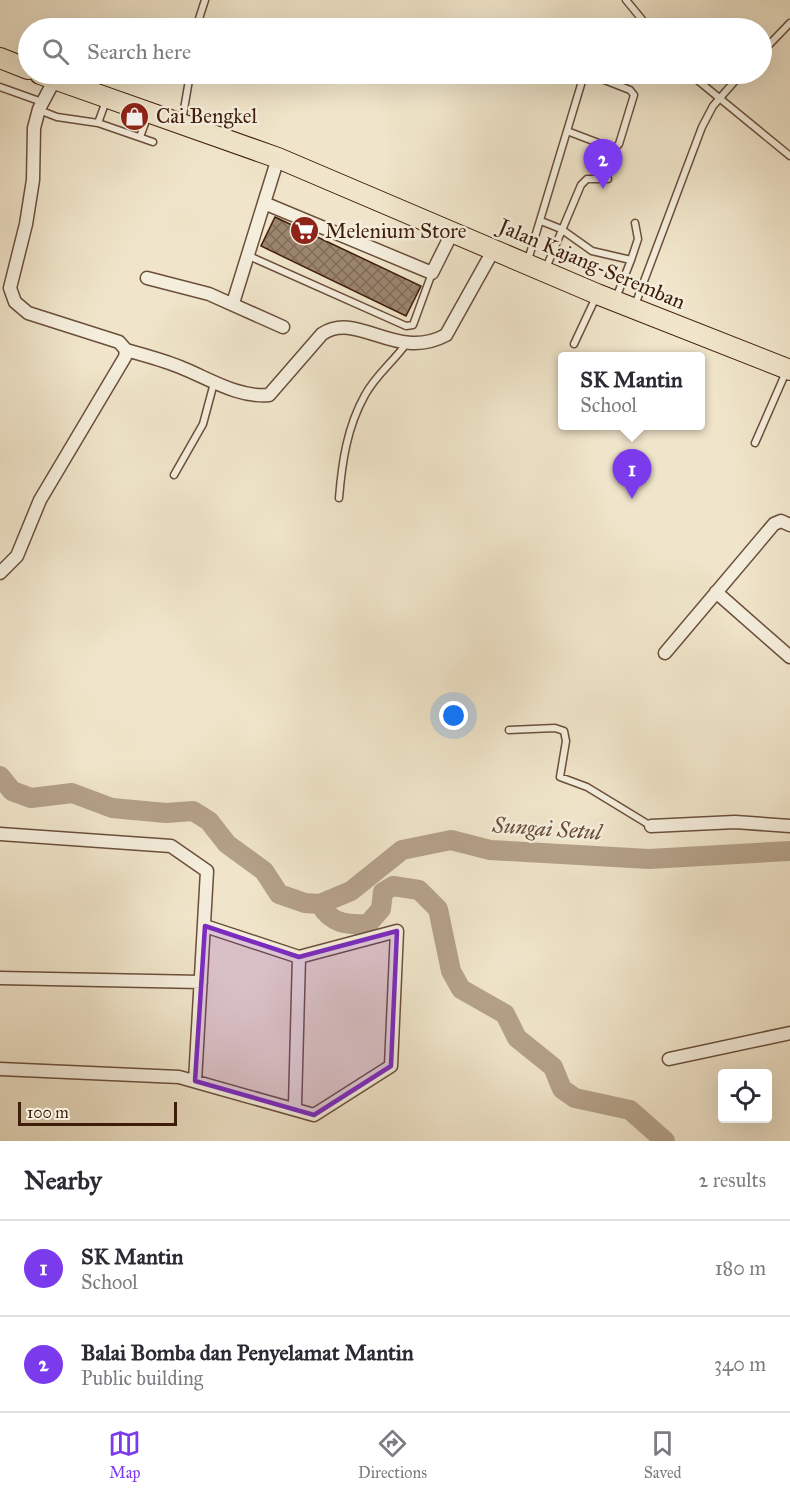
<!DOCTYPE html>
<html lang="en">
<head>
<meta charset="utf-8">
<style>
  body { margin:0; font-family:"IM FELL Great Primer",serif; background:#f7f7f7; color:#2b2b33 }
  .controls { position:absolute; right:18px; bottom:18px; display:grid; overflow:hidden; border-radius:6px; box-shadow:0 6px 24px #0002 }
  .controls button { width:54px; height:54px; display:grid; place-items:center; padding:0; border:0; border-bottom:2px solid #e1e1e2; background:#fff; color:#2b2b33; font:30px sans-serif }
  .scale { position:absolute; left:18px; bottom:15px; width:159px; box-sizing:border-box; padding-left:6px; border:3px solid #3f1d0b; border-top:0; font-size:16px; line-height:21px; white-space:nowrap; color:#3f1d0b; -webkit-text-stroke:4px #f5eedd; paint-order:stroke }
  .you { position:absolute; left:454px; top:716px; width:21px; height:21px; margin:-15px; border:4px solid #fff; border-radius:50%; background:#1a73e8; box-shadow:0 0 0 9px #1a73e833 }
  .badge { display:grid; place-items:center; width:39px; height:39px; border-radius:50%; background:#7c3aed; color:#fff; font-size:20px; font-weight:700 }
  .pin { position:absolute; translate:-50% -50px; filter:drop-shadow(0 2px 3px #0008) }
  .pin::after { content:''; position:absolute; top:32px; width:21px; height:18px; background:inherit; clip-path:polygon(0 0,100% 0,50% 100%) }
  .popup { position:absolute; left:558px; top:352px; width:147px; height:78px; box-sizing:border-box; display:grid; place-content:center; border-radius:6px; background:#fff; filter:drop-shadow(0 2px 4px #0005); font-size:20px; white-space:nowrap; color:#7c7c81 }
  .popup b { font-size:22px; color:#2b2b33 }
  .popup::after { content:''; position:absolute; left:50%; top:100%; margin-left:-12px; border:12px solid transparent; border-top-color:#fff }
  .list { margin:0; padding:0; list-style:none }
  h2 { display:flex; justify-content:space-between; align-items:center; height:78px; margin:0; padding:0 24px; font-size:26px }
  h2 small { font-size:20px; font-weight:400; color:#7c7c81 }
  .list li { display:grid; grid-template-columns:39px 1fr auto; gap:18px; align-items:center; box-sizing:border-box; height:96px; padding:0 24px; border-top:2px solid #e1e1e2 }
  .list b { display:block; font-size:22px; white-space:nowrap }
  .list p { margin:0; font-size:20px; white-space:nowrap; color:#7c7c81 }
  .list em { font-size:20px; font-style:normal; color:#7c7c81 }
  .icon { flex:none; width:33px; height:33px; fill:none; stroke:currentColor; stroke-width:2; stroke-linecap:round; stroke-linejoin:round }
  .map { position:relative; flex:none; width:790px; height:1141px; overflow:hidden }
  .search { position:absolute; background:#fff; box-shadow:0 6px 24px #0002; left:18px; right:18px; top:18px; height:66px; display:flex; align-items:center; gap:15px; box-sizing:border-box; padding:0 21px; border-radius:33px; color:#7c7c81; font-size:22px }
  .sheet { height:270px; background:#fff }
  nav { display:flex; justify-content:space-around; align-items:center; box-sizing:border-box; height:84px; border-top:2px solid #e1e1e2; background:#fff; font-size:16px; color:#7c7c81 }
  nav a { display:grid; justify-items:center; gap:3px }
  nav .on { color:#7c3aed }
  .map>svg:first-child { display:block }
</style>
</head>
<body>
<div class="map">
<svg width="790" height="1141" viewBox="0 0 790 1141">
  <defs>
    <pattern id="building-cross-hatch" width="8" height="8" patternUnits="userSpaceOnUse" patternTransform="scale(1.5)"><rect width="8" height="8" fill="#9b856e"/><path d="M0 0l8 8M0 8l8-8" fill="none" stroke="#806c59"/></pattern>
  </defs>
  <rect width="100%" height="100%" fill="#f0e5ca"/>
  <filter id="stains"><feTurbulence type="fractalNoise" baseFrequency=".00333" numOctaves="4"/><feColorMatrix values="0 0 0 0 .2 0 0 0 0 .09 0 0 0 0 .02 0 0 0 .5 -.17"/></filter>
  <radialGradient id="worn" r=".72"><stop offset=".6" stop-color="#630" stop-opacity="0"/><stop offset="1" stop-color="#630" stop-opacity=".3"/></radialGradient>
  <g fill="none" stroke-linecap="round" stroke-linejoin="round">
    <path stroke="#b4a189" stroke-width="20" d="M 0,776 L 12,791 L 31,798 L 72,793 L 112,808 L 166,813 L 193,811 L 209,821 L 227,844 L 264,871 L 279,894 L 305,903 L 320,904 L 351,891 L 402,850 L 451,840 L 490,850 L 649,859 L 790,851
      M 320,904 C 331,924 347,925 368,924 L 381,909 L 383,892 L 393,886 L 419,890 L 438,909 L 451,971 L 461,989 L 505,1014 L 517,1038 L 553,1067 L 562,1089 L 575,1098 L 630,1110 L 665,1141"/>
  </g>
  <path fill="url(#building-cross-hatch)" stroke="#3f1d0b" stroke-width="1.5" d="M 275,217 L 421,286 L 406,316 L 261,246 Z"/>
  <g fill="none" stroke-linecap="round" stroke-linejoin="round">
    <defs>
      <path id="lane" d="M 626,0 L 649,28
        M 196,28 L 205,0
        M 762,52 L 790,23
        M 690,74 L 790,156
        M 0,87 L 42,102
        M 39,110 L 57,117 L 98,123 L 153,142
        M 182,121 L 190,74
        M 98,123 L 106,101
        M 567,131 L 609,147 L 615,148 L 619,144 L 634,95 L 630,90 L 589,74
        M 140,137 L 148,115
        M 541,221 L 561,229 L 592,251 L 631,260 L 616,298
        M 249,256 L 406,326 L 413,325 L 432,273
        M 528,260 L 583,78 L 588,74
        M 631,260 L 638,239 L 635,223
        M 546,268 L 581,185 L 587,179 L 608,179
        M 635,305 L 702,127 L 713,106 L 741,74
        M 574,344 L 596,297
        M 755,443 L 786,372
        M 174,475 L 203,424 L 214,383
        M 339,498 C 342,462 347,427 365,395 C 375,376 393,362 406,344
        M 509,730 L 555,728 L 564,731 L 566,741 L 560,777 L 587,787 L 651,826"/>
      <path id="street" d="M 278,158 L 264,203 L 432,273 L 453,231
        M 147,278 L 209,294 L 283,327
        M 233,303 L 264,203
        M 126,350 C 144,355 163,360 180,367 C 208,378 238,398 269,395 L 322,334 C 357,310 396,362 446,335 L 494,249
        M 0,573 L 17,556 L 40,500 L 125,357 L 126,350 L 119,342 L 28,313 L 15,302 L 10,288 L 26,224 L 33,180 L 34,128 L 39,109 L 55,79
        M 716,592 L 790,657
        M 665,653 L 774,524 L 781,521 L 790,525
        M 651,826 L 735,822 L 790,826
        M 0,834 L 171,846 L 207,871 L 195,1081
        M 0,978 L 201,982
        M 669,1059 L 790,1033
        M 0,1069 L 179,1077 L 314,1115 L 391,1066 L 397,931 L 299,957 L 205,926
        M 295,1105 L 299,957"/>
      <path id="primary" d="M 0,58 L 28,69
        M 40,74 L 278,158 L 597,294 L 790,370"/>
    </defs>
    <use href="#lane" stroke="#6b4f3b" stroke-width="9"/>
    <use href="#street" stroke="#6b4f3b" stroke-width="15"/>
    <use href="#primary" stroke="#3f1d0b" stroke-width="22"/>
    <use href="#lane" stroke="#f5eedd" stroke-width="6"/>
    <use href="#street" stroke="#f5eedd" stroke-width="12"/>
    <use href="#primary" stroke="#f0e5ca" stroke-width="20"/>
  </g>
  <path fill="#7b2cbf" fill-opacity="0.2" stroke="#7b2cbf" stroke-width="4.5" stroke-linejoin="round" d="M 205,926 L 299,957 L 397,931 L 391,1066 L 314,1115 L 195,1081 Z"/>
  <defs>
    <symbol id="shop-disc" viewBox="-11 -11 22 22"><circle r="9.5" fill="#8f2418" stroke="#f5eedd"/><path d="M-5-2.5h2.3a2.7 3.5 0 0 1 5.4 0H5L5.5 6h-11ZM-1.5-2.5h3a1.5 2.3 0 0 0-3 0Z" fill="#fff"/></symbol>
    <symbol id="supermarket-disc" viewBox="-11 -11 22 22"><circle r="9.5" fill="#8f2418" stroke="#f5eedd"/><path d="M-6-5.5h2.5l.6 2H6L4.5 2H-2.5L-4.4-4H-6ZM-1.5 3.2a1.3 1.3 0 1 0 .1 0ZM3 3.2a1.3 1.3 0 1 0 .1 0Z" fill="#fff"/></symbol>
  </defs>
  <g fill-rule="evenodd">
    <use href="#shop-disc" x="118" y="100" width="33" height="33"/>
    <use href="#supermarket-disc" x="288" y="214" width="33" height="33"/>
  </g>
  <g text-anchor="middle" stroke-width="5" stroke-linejoin="round" paint-order="stroke">
    <g font-size="21" fill="#3f1d0b" stroke="#f5eedd" text-anchor="start">
      <text x="156" y="123">Cai Bengkel</text>
      <text x="325" y="238">Melenium Store</text>
    </g>
    <g font-size="21" fill="#3f1d0b" stroke="#f5eedd">
      <text transform="translate(592 264) rotate(23)" y="7">Jalan Kajang-Seremban</text>
    </g>
    <g font-size="22" font-style="italic" fill="#684b37" stroke="#f5eedd">
      <text transform="translate(547 828) rotate(4)" y="8">Sungai Setul</text>
    </g>
  </g>
  <rect width="100%" height="100%" filter="url(#stains)"/>
  <rect width="100%" height="100%" fill="url(#worn)"/>
</svg>
<div class="controls">
<button><svg class="icon" aria-label="locate" viewBox="0 0 24 24"><circle cx="12" cy="12" r="6"/><path d="M12 2v4M12 18v4M2 12h4M18 12h4"/></svg></button>
</div>
<div class="scale">100 m</div>
<div class="you"></div>
<div class="pin badge" style="left:632px;top:499px">1</div>
<div class="popup"><b>SK Mantin</b>School</div>
<div class="pin badge" style="left:603px;top:189px">2</div>
<div class="search"><svg class="icon" aria-label="search" viewBox="0 0 24 24"><circle cx="10" cy="10" r="6"/><path d="M15 15l6 6"/></svg>Search here</div>
</div>
<section class="sheet">
<h2>Nearby<small>2 results</small></h2>
<ul class="list">
<li><span class="badge">1</span><div><b>SK Mantin</b><p>School</p></div><em>180 m</em></li>
<li><span class="badge">2</span><div><b>Balai Bomba dan Penyelamat Mantin</b><p>Public building</p></div><em>340 m</em></li>
</ul>
</section>
<nav>
<a class="on"><svg class="icon" aria-label="map" viewBox="0 0 24 24"><path d="M3 6l6-2 6 2 6-2v14l-6 2-6-2-6 2zM9 4v14M15 6v14"/></svg>Map</a>
<a><svg class="icon" aria-label="directions" viewBox="0 0 24 24"><path d="M12 3l9 9-9 9-9-9zM9 14v-3h6M13 9l2 2-2 2"/></svg>Directions</a>
<a><svg class="icon" aria-label="saved" viewBox="0 0 24 24"><path d="M7 4h10v16l-5-4-5 4z"/></svg>Saved</a>
</nav>
</body>
</html>
